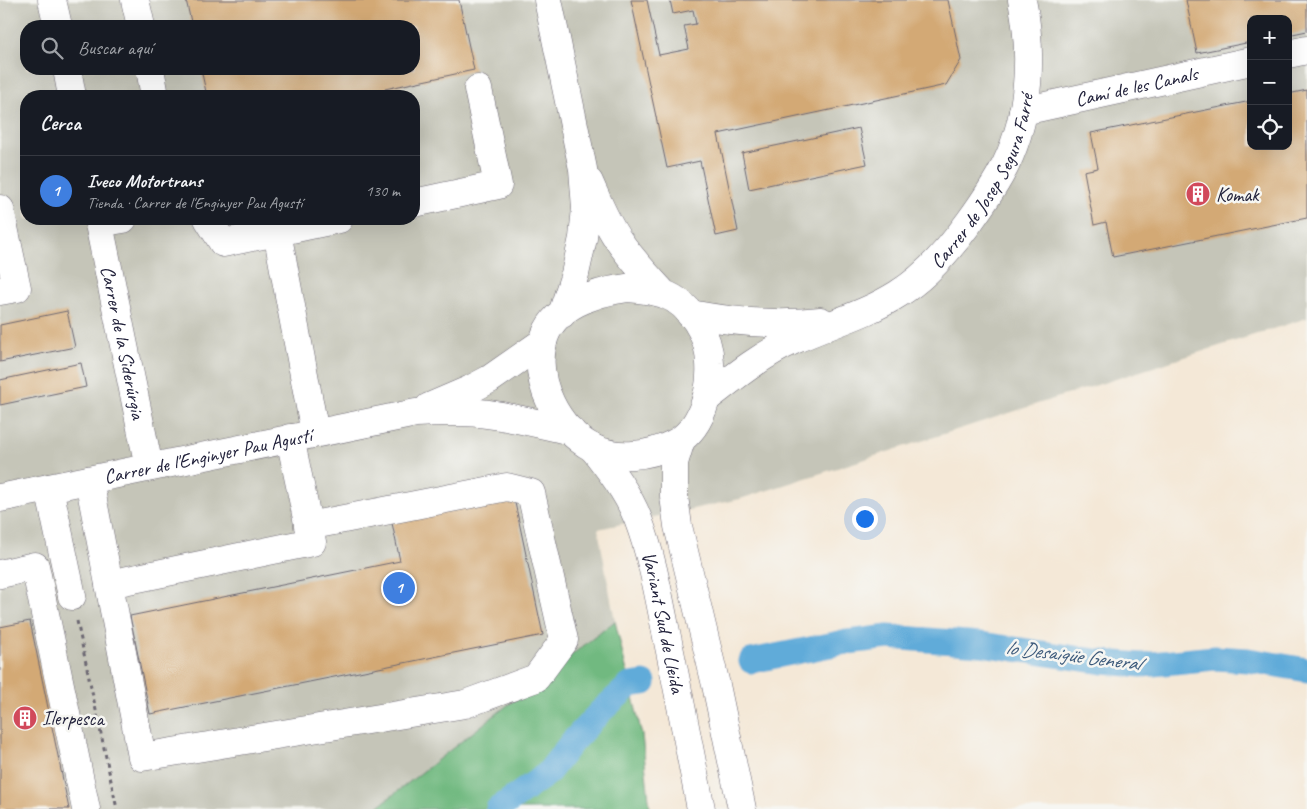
<!DOCTYPE html>
<html lang="es">
<head>
<meta charset="utf-8">
<style>
  body { margin:0; font-family:Caveat,sans-serif; background:#242831; color:#f1f3f6 }
  .controls { position:absolute; right:15px; top:15px; display:grid; overflow:hidden; border-radius:10px; box-shadow:0 5px 20px #0002 }
  .controls button { width:45px; height:45px; display:grid; place-items:center; padding:0; border:0; border-bottom:1px solid #363941; background:#171b24; color:#f1f3f6; font:25px sans-serif }
  .you { position:absolute; left:864px; top:518px; width:18px; height:18px; margin:-12px; border:4px solid #fff; border-radius:50%; background:#1a73e8; box-shadow:0 0 0 8px #1a73e833 }
  .badge { display:grid; place-items:center; width:32px; height:32px; border-radius:50%; background:#d1495b; color:#fff; font-size:16px; font-weight:700 }
  .pin { position:absolute; translate:-50% -50%; border:2px solid #fff; box-shadow:0 1px 5px #0006 }
  .list { margin:0; padding:0; list-style:none }
  h2 { display:flex; justify-content:space-between; align-items:center; height:65px; margin:0; padding:0 20px; font-size:21px }
  h2 small { font-size:16px; font-weight:400; color:#9ea1a6 }
  .list li { display:grid; grid-template-columns:32px 1fr auto; gap:15px; align-items:center; box-sizing:border-box; height:70px; padding:0 20px; border-top:1px solid #363941 }
  .list b { display:block; font-size:19px; white-space:nowrap }
  .list p { margin:0; font-size:16px; white-space:nowrap; color:#9ea1a6 }
  .list em { font-size:16px; font-style:normal; color:#9ea1a6 }
  .icon { flex:none; width:28px; height:28px; fill:none; stroke:currentColor; stroke-width:2; stroke-linecap:round; stroke-linejoin:round }
  .map { position:relative; flex:none; width:1307px; height:809px; overflow:hidden }
  .search { position:absolute; background:#171b24; box-shadow:0 5px 20px #0002; left:20px; top:20px; width:400px; height:55px; display:flex; align-items:center; gap:12px; box-sizing:border-box; padding:0 18px; border-radius:20px; color:#9ea1a6; font-size:19px }
  .panel { position:absolute; background:#171b24; box-shadow:0 5px 20px #0002; left:20px; top:90px; width:400px; height:135px; border-radius:20px }
  .map>svg:first-child { display:block }
</style>
</head>
<body>
<div class="map">
<svg width="1307" height="809" viewBox="0 0 1307 809">
  <rect width="100%" height="100%" fill="#f6f6f2"/>
  <filter id="ink" filterUnits="userSpaceOnUse"><feTurbulence type="fractalNoise" baseFrequency=".02" numOctaves="2"/><feDisplacementMap in="SourceGraphic" scale="10" xChannelSelector="R" yChannelSelector="G"/><feConvolveMatrix kernelMatrix="1 2 1 2 8 2 1 2 1" color-interpolation-filters="sRGB"/></filter>
  <filter id="wash" filterUnits="userSpaceOnUse"><feTurbulence type="fractalNoise" baseFrequency=".0096" numOctaves="4" result="noise"/><feDisplacementMap in="SourceGraphic" scale="20" xChannelSelector="R" yChannelSelector="G"/><feGaussianBlur stdDeviation="1.12" result="paint"/><feColorMatrix in="noise" values="0 0 0 0 0 0 0 0 0 0 0 0 0 0 0 0 0 1.4 0 .05"/><feComposite in="paint" operator="in"/></filter>
  <g filter="url(#wash)">
    <rect width="100%" height="100%" fill="#f4e8d7"/>
    <path fill="#c5c5b8" fill-rule="evenodd" d="M 0,0 L 1307,0 L 1307,318 L 740,499 L 598,529 L 615,621 L 375,809 L 0,809 ZM 1251,19 L 1288,19 L 1288,146 L 1251,146 ZM 26,26 L 414,26 L 414,69 L 26,69 ZM 26,96 L 414,96 L 414,219 L 26,219 Z"/>
    <path fill="#71b980" stroke="#4a6e5e" d="M 615,621 L 642,735 L 650,809 L 375,809 Z"/>
    <g fill="none" stroke-linecap="round" stroke-linejoin="round">
      <path stroke="#61abd9" stroke-width="25" d="M 751,661 L 840,643 L 888,637 L 981,644 L 1103,662 L 1142,665 L 1215,658 L 1248,660 L 1307,670
        M 498,809 L 547,774 L 572,742 L 600,712 L 630,685 L 644,683"/>
    </g>
    <g id="blocks">
      <path fill="#d3a974" d="M 186,0 L 459,0 L 474,70 L 385,89 L 387,96 L 189,96 L 206,92 L 201,69 L 414,69 L 414,26 L 192,26 Z
        M 631,0 L 647,0 L 659,55 L 689,49 L 684,26 L 696,24 L 693,10 L 673,14 L 670,0 L 948,0 L 961,60 L 946,85 L 718,134 L 738,231 L 716,236 L 700,161 L 667,168 Z
        M 1186,0 L 1307,0 L 1307,31 L 1288,35 L 1288,19 L 1251,19 L 1251,42 L 1197,53 Z
        M 1307,90 L 1307,218 L 1113,257 L 1106,222 L 1094,225 L 1084,171 L 1098,168 L 1091,133 L 1251,101 L 1251,146 L 1288,146 L 1288,94 Z
        M 859,128 L 867,164 L 749,189 L 742,153 Z
        M 67,311 L 75,347 L 0,362 L 0,325 Z
        M 81,363 L 86,387 L 0,405 L 0,380 Z
        M 514,498 L 543,635 L 150,714 L 130,616 L 400,561 L 392,523 Z
        M 30,621 L 69,809 L 0,809 L 0,627 Z"/>
    </g>
  </g>
  <g filter="url(#ink)">
    <use href="#blocks" fill-opacity="0" stroke="#6c6772" stroke-width="1"/>
    <g fill="none" stroke-linecap="round" stroke-linejoin="round">
      <defs>
        <g id="minor">
          <path d="M 52,0 L 58,26"/>
          <path d="M 135,0 L 141,26"/>
          <path d="M 1288,54 L 1307,50"/>
          <path d="M 67,69 L 72,96"/>
          <path d="M 150,69 L 155,96"/>
          <path id="s1" d="M 1023,111 L 1251,61"/>
          <path d="M 414,203 L 498,185 L 478,89"/>
          <path d="M 0,209 L 17,288 L 0,291"/>
          <path id="s2" d="M 98,219 L 149,467"/>
          <path d="M 208,219 L 223,243 L 277,232 L 315,433"/>
          <path d="M 99,223 L 123,219"/>
          <path d="M 277,232 L 339,219"/>
          <path d="M 690,314 C 733,322 777,326 821,321"/>
          <path id="s3" d="M 706,399 C 734,377 761,355 794,340 C 829,324 865,315 898,294 C 927,276 950,249 970,221 C 983,203 996,184 1006,164 C 1030,114 1033,53 1022,0"/>
          <path d="M 429,407 L 471,389 L 490,379 L 543,342"/>
          <path d="M 290,438 L 312,542 L 109,584 L 142,757 L 465,704 L 536,678 L 564,640 L 531,493 L 507,487 L 308,526"/>
          <path d="M 89,480 L 109,584"/>
          <path d="M 49,488 L 72,596"/>
          <path id="s4" d="M 0,498 L 416,413 C 437,412 458,411 479,413 C 510,416 541,424 571,431"/>
          <path d="M 0,574 L 35,566 L 86,809"/>
        </g>
        <path id="major" d="M 548,0 L 583,169 L 586,208 L 583,238 L 575,274 L 562,314
          M 589,182 C 598,202 606,223 619,241 C 632,260 648,277 664,294
          M 627,288 C 639,289 652,290 664,294 C 691,304 709,335 710,363 C 712,391 701,431 673,444 C 649,456 618,460 593,448 C 557,429 533,382 543,342 C 552,306 595,292 627,288 Z"/>
        <g id="highway">
          <path d="M 681,440 L 674,463 L 674,496 L 678,526 L 716,685 L 742,809"/>
          <path id="s5" d="M 593,448 C 610,470 628,493 638,519 C 652,556 659,597 667,637 C 679,694 690,752 701,809"/>
        </g>
      </defs>
      <use href="#minor" stroke="#6c6772" stroke-width="29"/>
      <use href="#major" stroke="#6c6772" stroke-width="29"/>
      <use href="#highway" stroke="#6c6772" stroke-width="29"/>
      <path stroke="#6c6772" stroke-width="3" stroke-dasharray="4 4" stroke-linecap="butt" d="M 77,621 L 117,809"/>
      <use href="#minor" stroke="#fff" stroke-width="28"/>
      <use href="#major" stroke="#fff" stroke-width="28"/>
      <use href="#highway" stroke="#fff" stroke-width="28"/>
    </g>
  </g>
  <defs>
    <symbol id="building-disc" viewBox="-11 -11 22 22"><circle r="9.5" fill="#d1495b" stroke="#f6f6f2"/><path d="M-4-6H4V6H1V3H-1V6H-4ZM-2.5-4.3h1.7v1.8h-1.7ZM.8-4.3h1.7v1.8H.8ZM-2.5-1h1.7V.8h-1.7ZM.8-1h1.7V.8H.8Z" fill="#fff"/></symbol>
  </defs>
  <g fill-rule="evenodd">
    <use href="#building-disc" x="1184" y="180" width="28" height="28"/>
    <use href="#building-disc" x="11" y="704" width="28" height="28"/>
  </g>
  <g text-anchor="middle" stroke-width="5" stroke-linejoin="round" paint-order="stroke">
    <g font-size="20" fill="#22223b" stroke="#f6f6f2">
      <text dy="7" stroke="none"><textPath href="#s1" startOffset="116">Camí de les Canals</textPath></text>
      <text dy="7" stroke="none"><textPath href="#s3" startOffset="365">Carrer de Josep Segura Farré</textPath></text>
      <text dy="7" stroke="none"><textPath href="#s2" startOffset="126">Carrer de la Siderúrgia</textPath></text>
      <text dy="7" stroke="none"><textPath href="#s4" startOffset="212">Carrer de l'Enginyer Pau Agustí</textPath></text>
      <text dy="7" stroke="none"><textPath href="#s5" startOffset="191">Variant Sud de Lleida</textPath></text>
    </g>
    <g font-size="20" fill="#22223b" stroke="#f6f6f2" text-anchor="start">
      <text x="1216" y="201">Komak</text>
      <text x="42" y="725">Ilerpesca</text>
    </g>
    <g font-size="21" font-style="italic" fill="#3b597a" stroke="#f6f6f2">
      <text transform="translate(1073 655) rotate(7)" y="7">lo Desaigüe General</text>
    </g>
  </g>
</svg>
<div class="controls">
<button>+</button>
<button>−</button>
<button><svg class="icon" aria-label="locate" viewBox="0 0 24 24"><circle cx="12" cy="12" r="6"/><path d="M12 2v4M12 18v4M2 12h4M18 12h4"/></svg></button>
</div>
<div class="you"></div>
<div class="pin badge" style="left:399px;top:588px;background:#3f7fe0">1</div>
<div class="search"><svg class="icon" aria-label="search" viewBox="0 0 24 24"><circle cx="10" cy="10" r="6"/><path d="M15 15l6 6"/></svg>Buscar aquí</div>
<section class="panel">
<h2>Cerca<small></small></h2>
<ul class="list">
<li><span class="badge" style="background:#3f7fe0">1</span><div><b>Iveco Motortrans</b><p>Tienda · Carrer de l'Enginyer Pau Agustí</p></div><em>130 m</em></li>
</ul>
</section>
</div>
</body>
</html>
